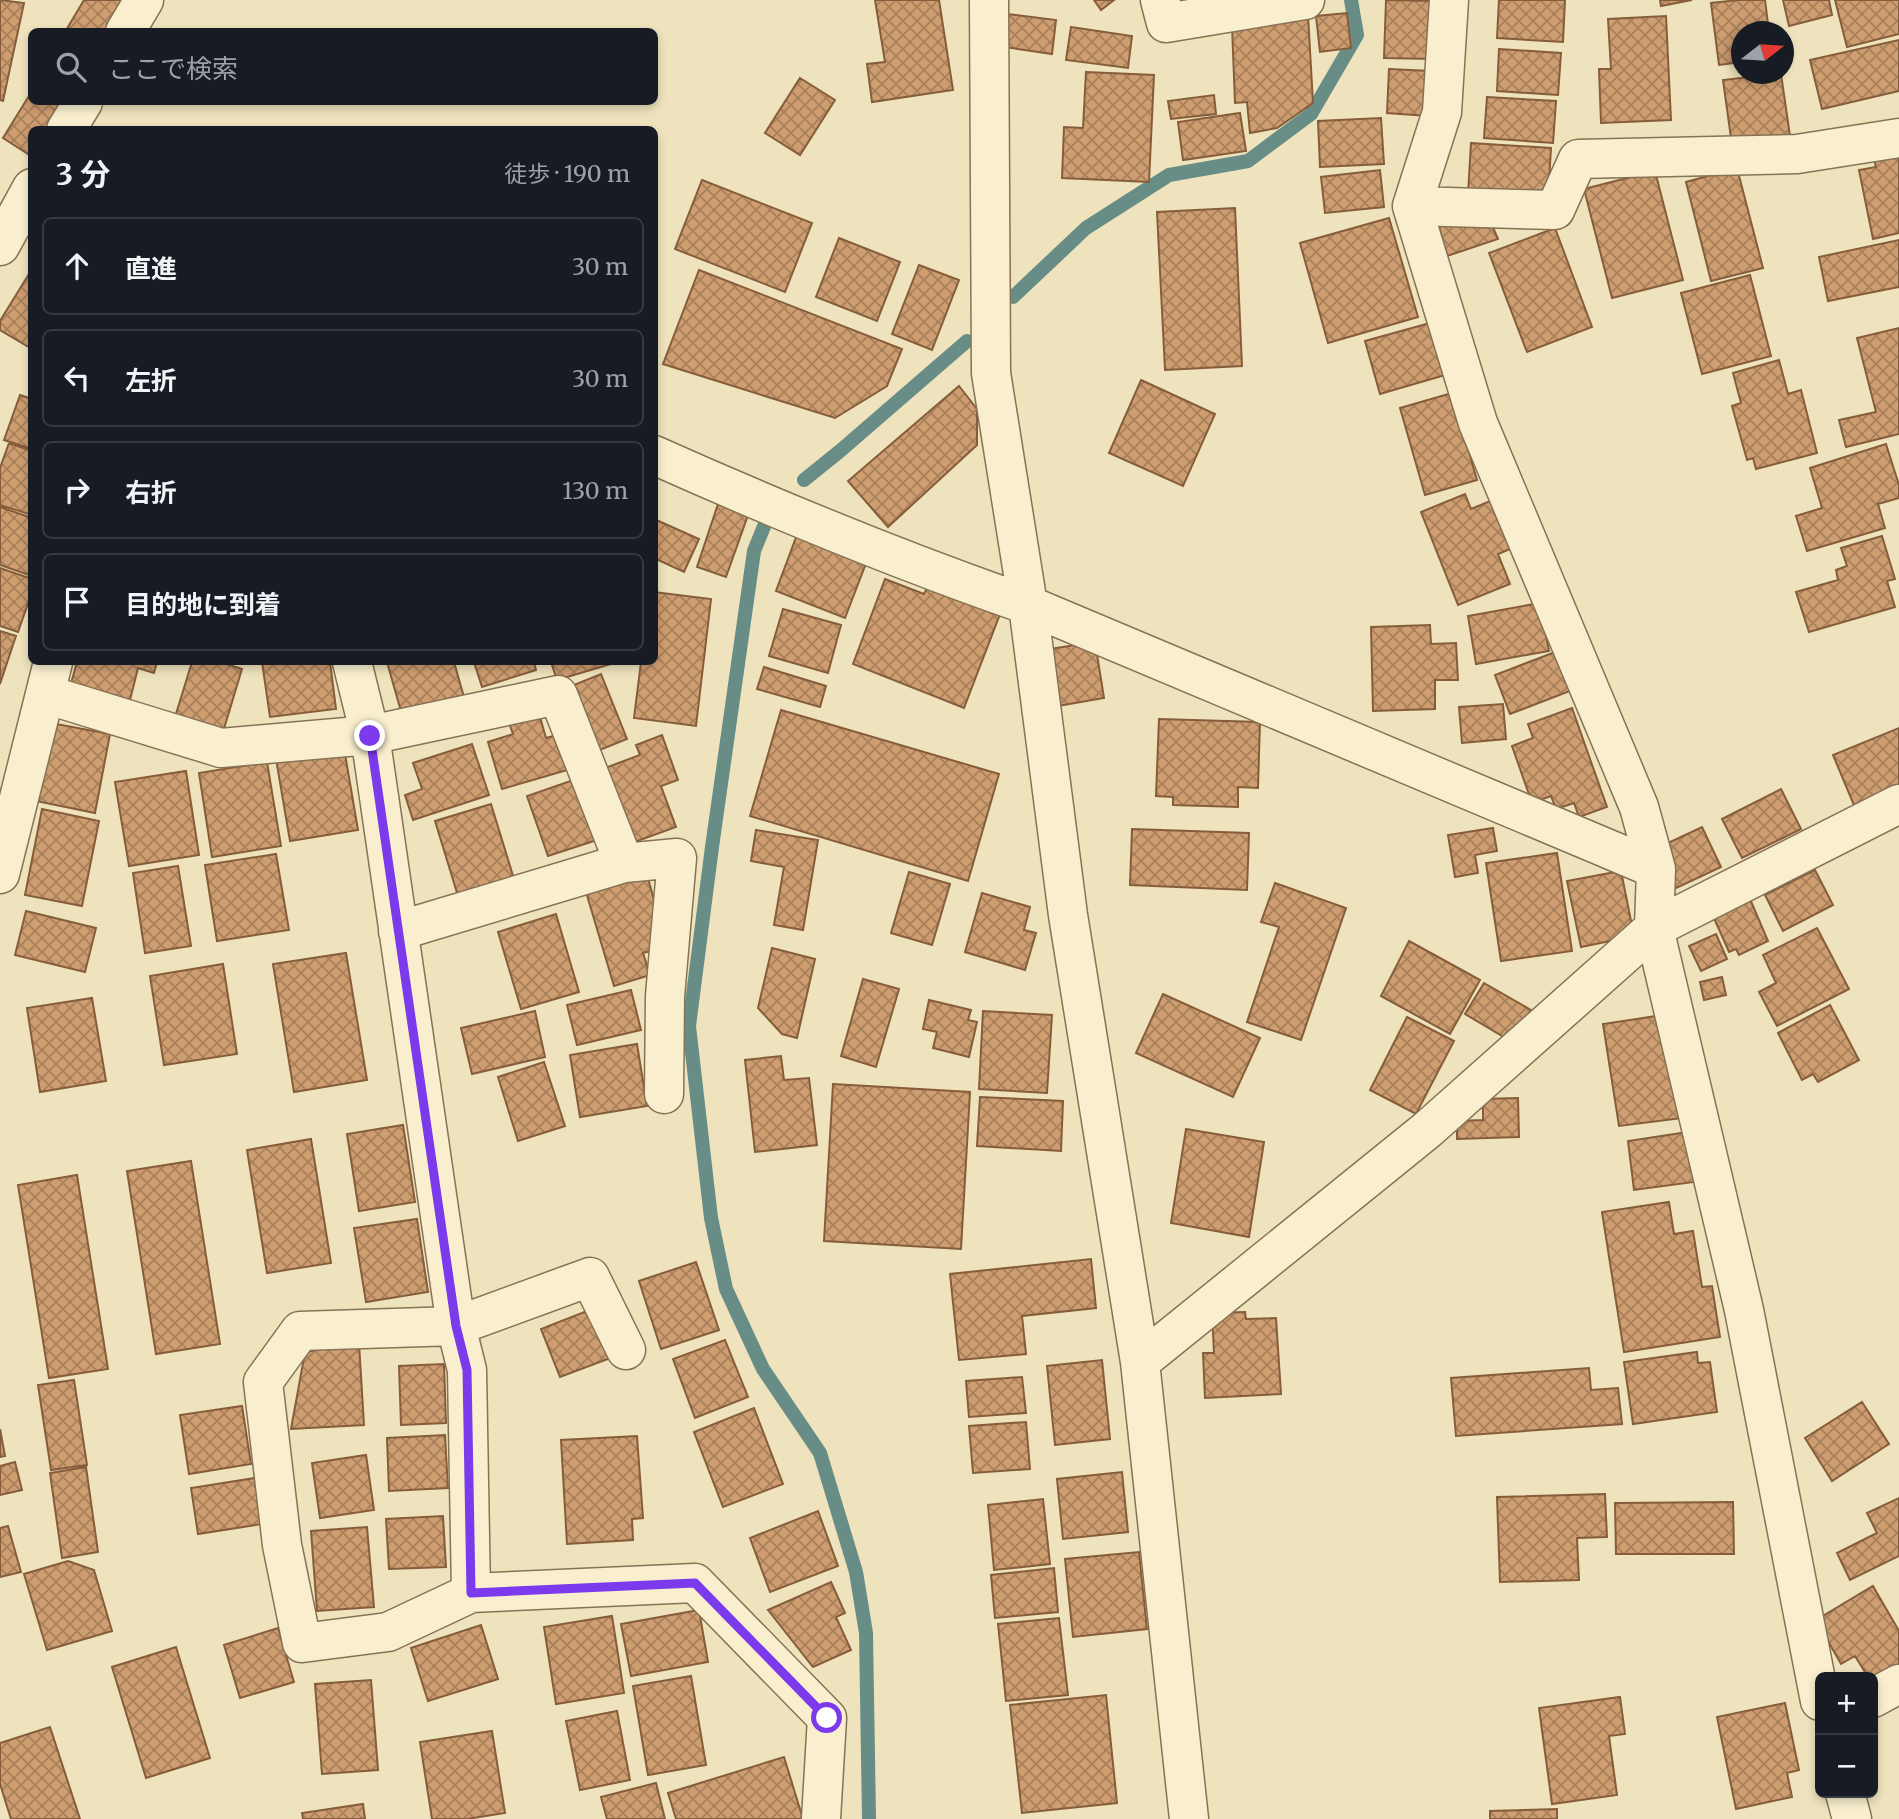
<!DOCTYPE html>
<html lang="ja">
<head>
<meta charset="utf-8">
<style>
  body { margin:0; font-family:Merriweather,"Noto Sans JP",serif; background:#20242c; color:#f1f3f6 }
  .controls { position:absolute; right:21px; bottom:21px; display:grid; overflow:hidden; border-radius:10px; box-shadow:0 4px 10px #0003 }
  .controls button { width:63px; height:63px; display:grid; place-items:center; padding:0; border:0; border-bottom:2px solid #363941; background:#171b24; color:#f1f3f6; font:35px sans-serif }
  .compass { position:absolute; left:1731px; top:21px; width:63px; height:63px; border-radius:50%; background:#171b24; box-shadow:0 4px 10px #0003; rotate:73deg }
  .stop { position:absolute; width:21px; height:21px; margin:-16px; border:5px solid #7c3aed; border-radius:50%; background:#fff }
  .stop.end { background:#7c3aed; border-color:#fff; box-shadow:0 2px 7px #0008 }
  .list { margin:0; padding:0; list-style:none }
  h2 { display:flex; justify-content:space-between; align-items:center; height:91px; margin:0; padding:0 28px; font-size:30px }
  h2 small { font-size:23px; font-weight:400; color:#9ea1a6 }
  .list li { display:grid; grid-template-columns:46px 1fr auto; gap:21px; align-items:center; box-sizing:border-box; height:98px; margin:0 14px 14px; padding:0 14px; border:2px solid #363941; border-radius:10px }
  .list b { display:block; font-size:26px; white-space:nowrap }
  .list em { font-size:23px; font-style:normal; color:#9ea1a6 }
  .icon { flex:none; width:38px; height:38px; fill:none; stroke:currentColor; stroke-width:2; stroke-linecap:round; stroke-linejoin:round }
  .map { position:relative; flex:none; width:1899px; height:1819px; overflow:hidden }
  .search { position:absolute; background:#171b24; box-shadow:0 4px 10px #0003; left:28px; top:28px; width:630px; height:77px; display:flex; align-items:center; gap:18px; box-sizing:border-box; padding:0 24px; border-radius:10px; color:#9ea1a6; font-size:26px }
  .panel { position:absolute; background:#171b24; box-shadow:0 4px 10px #0003; left:28px; top:126px; width:630px; height:539px; border-radius:10px }
  .map>svg:first-child { display:block }
</style>
</head>
<body>
<div class="map">
<svg width="1899" height="1819" viewBox="0 0 1899 1819">
  <defs>
    <pattern id="building-cross-hatch" width="8" height="8" patternUnits="userSpaceOnUse" patternTransform="scale(1.75)"><rect width="8" height="8" fill="#ce9d70"/><path d="M0 0l8 8M0 8l8-8" fill="none" stroke="#a8805b"/></pattern>
  </defs>
  <rect width="100%" height="100%" fill="#eee3bc"/>
  <g fill="none" stroke-linecap="round" stroke-linejoin="round">
    <path stroke="#688d86" stroke-width="14" d="M 1013,297 L 1086,228 L 1169,175 L 1248,161 L 1311,114 L 1357,35 L 1351,0
      M 804,480 L 840,451 L 967,341
      M 765,524 L 754,551 L 712,847 L 689,1026 L 711,1218 L 726,1289 L 763,1369 L 820,1453 L 856,1572 L 866,1633 L 869,1819"/>
  </g>
  <path fill="url(#building-cross-hatch)" stroke="#865d3b" stroke-width="2" d="M 0,0 L 24,3 L 3,101 L 0,100 Z
    M 84,0 L 126,0 L 109,32 L 65,32 Z
    M 875,0 L 939,0 L 953,90 L 872,102 L 867,64 L 885,62 Z
    M 1094,0 L 1114,0 L 1101,10 Z
    M 1386,0 L 1434,1 L 1433,59 L 1384,58 Z
    M 1499,0 L 1565,0 L 1563,42 L 1497,38 Z
    M 1660,0 L 1692,0 L 1661,6 Z
    M 1739,0 L 1765,0 L 1769,32 L 1742,32 L 1742,62 L 1719,65 L 1711,3 Z
    M 1783,0 L 1829,0 L 1832,15 L 1789,26 Z
    M 1835,0 L 1899,0 L 1899,34 L 1847,47 Z
    M 1347,13 L 1351,48 L 1320,52 L 1316,16 Z
    M 1007,14 L 1056,20 L 1052,54 L 1004,47 Z
    M 1308,15 L 1313,103 L 1277,128 L 1250,133 L 1247,102 L 1235,103 L 1232,26 Z
    M 1666,16 L 1671,120 L 1601,123 L 1599,69 L 1611,69 L 1608,19 Z
    M 1071,27 L 1132,36 L 1128,68 L 1066,60 Z
    M 1899,40 L 1899,91 L 1822,109 L 1810,60 Z
    M 1499,49 L 1561,53 L 1558,95 L 1497,91 Z
    M 1389,69 L 1430,71 L 1427,116 L 1387,113 Z
    M 1086,72 L 1154,75 L 1149,182 L 1062,178 L 1064,127 L 1083,128 Z
    M 1774,74 L 1781,74 L 1790,136 L 1732,145 L 1723,80 Z
    M 800,78 L 835,100 L 800,155 L 765,133 Z
    M 32,91 L 32,102 L 57,102 L 62,105 L 47,130 L 32,130 L 31,156 L 3,138 Z
    M 1214,95 L 1216,114 L 1171,119 L 1168,101 Z
    M 1487,97 L 1556,101 L 1553,143 L 1484,138 Z
    M 1240,113 L 1246,151 L 1183,160 L 1178,122 Z
    M 1381,118 L 1384,164 L 1320,167 L 1318,121 Z
    M 1471,143 L 1551,148 L 1548,199 L 1468,194 Z
    M 1899,145 L 1899,233 L 1873,239 L 1859,170 L 1876,167 L 1872,151 Z
    M 1737,168 L 1763,268 L 1711,281 L 1686,182 Z
    M 1380,170 L 1384,207 L 1325,213 L 1321,177 Z
    M 1655,171 L 1683,280 L 1612,298 L 1584,189 Z
    M 702,180 L 812,223 L 785,292 L 675,249 Z
    M 1235,208 L 1242,366 L 1165,370 L 1157,212 Z
    M 1488,216 L 1498,239 L 1447,256 L 1437,219 Z
    M 1389,218 L 1418,317 L 1328,343 L 1300,243 Z
    M 1555,228 L 1592,327 L 1527,352 L 1489,253 Z
    M 839,238 L 900,262 L 877,321 L 816,297 Z
    M 1899,240 L 1899,287 L 1828,301 L 1819,257 Z
    M 919,265 L 959,280 L 932,350 L 892,334 Z
    M 32,269 L 32,349 L 0,330 L 0,321 Z
    M 699,270 L 902,349 L 887,386 L 835,418 L 663,364 Z
    M 1750,275 L 1771,356 L 1702,374 L 1681,293 Z
    M 1430,323 L 1445,375 L 1380,394 L 1365,341 Z
    M 1899,328 L 1899,434 L 1846,447 L 1839,420 L 1876,412 L 1857,338 Z
    M 1779,360 L 1788,394 L 1801,390 L 1817,453 L 1756,469 L 1753,458 L 1747,460 L 1732,406 L 1741,403 L 1733,373 Z
    M 1141,380 L 1215,414 L 1183,486 L 1109,453 Z
    M 959,386 L 977,409 L 977,445 L 888,527 L 848,481 Z
    M 1452,393 L 1477,480 L 1425,495 L 1400,408 Z
    M 20,395 L 32,399 L 32,449 L 4,440 Z
    M 9,443 L 32,451 L 32,515 L 0,505 L 0,468 Z
    M 1886,444 L 1899,485 L 1899,498 L 1878,504 L 1885,528 L 1807,551 L 1796,516 L 1822,508 L 1810,468 Z
    M 1465,494 L 1471,509 L 1495,499 L 1515,547 L 1498,554 L 1510,584 L 1458,605 L 1421,512 Z
    M 718,504 L 748,515 L 726,577 L 697,567 Z
    M 0,507 L 32,518 L 32,576 L 0,565 Z
    M 654,519 L 699,539 L 684,572 L 654,558 Z
    M 798,532 L 868,558 L 845,618 L 776,591 Z
    M 1882,536 L 1895,579 L 1887,581 L 1895,607 L 1809,632 L 1796,592 L 1838,580 L 1836,570 L 1847,566 L 1841,548 Z
    M 0,568 L 32,579 L 32,592 L 18,632 L 0,626 Z
    M 885,579 L 924,594 L 928,586 L 1000,614 L 964,708 L 853,664 Z
    M 654,592 L 711,599 L 696,726 L 634,718 L 641,662 L 654,662 Z
    M 1540,603 L 1549,651 L 1476,664 L 1468,616 Z
    M 783,609 L 841,625 L 828,673 L 769,656 Z
    M 1430,625 L 1431,644 L 1456,643 L 1458,680 L 1435,680 L 1435,709 L 1373,711 L 1371,627 Z
    M 0,631 L 16,636 L 0,684 Z
    M 1095,642 L 1104,698 L 1052,707 L 1043,650 Z
    M 1555,652 L 1570,691 L 1510,714 L 1495,675 Z
    M 77,662 L 157,662 L 154,673 L 138,668 L 129,704 L 70,687 Z
    M 192,662 L 220,662 L 242,669 L 223,732 L 175,717 Z
    M 262,662 L 330,662 L 336,709 L 270,717 Z
    M 387,662 L 454,662 L 464,697 L 402,715 Z
    M 474,662 L 534,662 L 536,670 L 482,687 Z
    M 551,662 L 609,662 L 611,664 L 557,680 Z
    M 764,667 L 826,686 L 820,707 L 757,689 Z
    M 601,674 L 627,739 L 595,752 L 569,687 Z
    M 1503,704 L 1506,739 L 1462,743 L 1459,707 Z
    M 1572,708 L 1607,807 L 1579,817 L 1574,803 L 1556,809 L 1551,796 L 1532,803 L 1512,746 L 1533,738 L 1528,724 Z
    M 538,710 L 546,738 L 557,735 L 567,770 L 502,789 L 488,742 L 513,734 L 508,720 Z
    M 781,710 L 999,774 L 968,881 L 750,816 Z
    M 1159,719 L 1260,722 L 1258,788 L 1238,787 L 1238,807 L 1173,805 L 1173,797 L 1156,796 Z
    M 51,723 L 110,734 L 95,813 L 36,801 Z
    M 1899,728 L 1899,791 L 1856,810 L 1833,755 Z
    M 662,735 L 678,780 L 661,786 L 676,827 L 632,843 L 605,768 L 640,755 L 636,745 Z
    M 472,744 L 489,795 L 413,820 L 405,795 L 422,789 L 413,763 Z
    M 344,748 L 358,830 L 290,841 L 276,759 Z
    M 267,762 L 281,846 L 212,857 L 199,773 Z
    M 186,771 L 199,855 L 129,866 L 115,782 Z
    M 582,777 L 603,838 L 548,856 L 527,796 Z
    M 1781,789 L 1801,829 L 1742,858 L 1722,819 Z
    M 491,804 L 514,879 L 458,896 L 435,821 Z
    M 42,809 L 99,821 L 82,906 L 25,895 Z
    M 1702,827 L 1721,867 L 1672,890 L 1653,850 Z
    M 1493,828 L 1497,851 L 1475,855 L 1478,873 L 1455,877 L 1448,835 Z
    M 1132,829 L 1249,833 L 1247,890 L 1130,885 Z
    M 756,830 L 818,840 L 803,930 L 774,925 L 784,867 L 751,861 Z
    M 1557,853 L 1572,951 L 1501,961 L 1486,863 Z
    M 276,854 L 289,930 L 217,941 L 205,865 Z
    M 178,866 L 191,946 L 145,953 L 133,873 Z
    M 1815,870 L 1833,905 L 1783,931 L 1765,895 Z
    M 1621,871 L 1634,936 L 1581,947 L 1567,881 Z
    M 909,872 L 950,884 L 932,945 L 891,933 Z
    M 647,875 L 663,931 L 651,935 L 655,950 L 643,953 L 650,975 L 614,986 L 586,892 Z
    M 1275,883 L 1346,908 L 1301,1040 L 1247,1022 L 1279,927 L 1261,922 Z
    M 982,893 L 1030,907 L 1024,930 L 1036,933 L 1025,970 L 965,952 Z
    M 1750,899 L 1768,941 L 1739,955 L 1736,949 L 1729,952 L 1713,916 Z
    M 26,911 L 96,928 L 85,972 L 15,955 Z
    M 556,914 L 579,992 L 521,1009 L 498,932 Z
    M 1817,928 L 1849,989 L 1777,1026 L 1759,992 L 1776,983 L 1763,955 Z
    M 1716,934 L 1727,959 L 1701,971 L 1689,946 Z
    M 1409,941 L 1480,980 L 1450,1034 L 1381,996 Z
    M 772,948 L 815,959 L 797,1038 L 782,1034 L 758,1008 Z
    M 346,953 L 367,1080 L 294,1092 L 273,964 Z
    M 223,964 L 237,1054 L 164,1065 L 150,976 Z
    M 1722,977 L 1726,995 L 1704,1000 L 1700,982 Z
    M 863,979 L 899,989 L 876,1067 L 841,1056 Z
    M 1484,983 L 1531,1010 L 1512,1042 L 1465,1014 Z
    M 631,990 L 641,1030 L 577,1045 L 567,1005 Z
    M 1163,994 L 1260,1038 L 1233,1097 L 1136,1053 Z
    M 92,998 L 106,1081 L 40,1092 L 27,1008 Z
    M 929,1000 L 971,1010 L 968,1020 L 977,1022 L 969,1057 L 933,1048 L 937,1032 L 923,1029 Z
    M 1830,1005 L 1859,1060 L 1818,1082 L 1813,1074 L 1802,1080 L 1778,1033 Z
    M 535,1011 L 545,1057 L 472,1074 L 461,1028 Z
    M 983,1011 L 1052,1015 L 1047,1093 L 979,1089 Z
    M 1663,1015 L 1683,1118 L 1619,1126 L 1603,1024 Z
    M 1407,1017 L 1454,1041 L 1416,1114 L 1370,1090 Z
    M 637,1044 L 647,1106 L 580,1117 L 570,1055 Z
    M 781,1056 L 784,1080 L 809,1078 L 817,1145 L 755,1152 L 745,1060 Z
    M 544,1062 L 565,1126 L 518,1141 L 498,1077 Z
    M 833,1084 L 970,1092 L 961,1249 L 824,1241 Z
    M 980,1097 L 1063,1101 L 1061,1151 L 977,1146 Z
    M 1518,1098 L 1519,1137 L 1457,1139 L 1457,1121 L 1483,1120 L 1483,1099 Z
    M 403,1125 L 415,1202 L 359,1211 L 347,1134 Z
    M 1186,1129 L 1264,1142 L 1249,1237 L 1171,1223 Z
    M 1688,1132 L 1694,1182 L 1634,1190 L 1628,1141 Z
    M 311,1139 L 331,1263 L 267,1273 L 247,1150 Z
    M 191,1161 L 220,1344 L 156,1354 L 127,1171 Z
    M 77,1175 L 108,1369 L 49,1378 L 18,1185 Z
    M 1669,1202 L 1674,1234 L 1693,1231 L 1702,1287 L 1712,1286 L 1720,1337 L 1624,1352 L 1602,1212 Z
    M 417,1219 L 428,1292 L 366,1302 L 354,1228 Z
    M 1091,1259 L 1096,1308 L 1022,1316 L 1026,1354 L 959,1360 L 950,1274 Z
    M 696,1262 L 719,1330 L 661,1349 L 639,1281 Z
    M 597,1307 L 616,1356 L 560,1377 L 541,1329 Z
    M 1245,1312 L 1246,1319 L 1276,1318 L 1281,1394 L 1205,1398 L 1203,1353 L 1214,1353 L 1212,1313 Z
    M 725,1340 L 748,1397 L 695,1418 L 673,1359 Z
    M 359,1343 L 364,1425 L 291,1429 L 305,1352 Z
    M 1697,1352 L 1698,1363 L 1710,1362 L 1717,1412 L 1633,1424 L 1624,1362 Z
    M 1102,1360 L 1110,1439 L 1055,1445 L 1047,1366 Z
    M 444,1364 L 446,1423 L 401,1425 L 399,1366 Z
    M 1589,1368 L 1591,1390 L 1618,1388 L 1622,1424 L 1456,1436 L 1451,1378 Z
    M 1022,1377 L 1026,1413 L 969,1417 L 966,1381 Z
    M 74,1380 L 87,1465 L 51,1470 L 38,1385 Z
    M 1862,1402 L 1889,1444 L 1832,1481 L 1805,1438 Z
    M 242,1406 L 251,1464 L 189,1474 L 180,1415 Z
    M 754,1408 L 783,1484 L 723,1507 L 694,1432 Z
    M 1026,1422 L 1030,1469 L 973,1473 L 969,1426 Z
    M 0,1429 L 5,1456 L 0,1457 Z
    M 445,1435 L 448,1488 L 389,1491 L 387,1438 Z
    M 637,1436 L 643,1518 L 632,1519 L 633,1540 L 567,1544 L 561,1440 Z
    M 366,1455 L 374,1510 L 320,1518 L 312,1463 Z
    M 15,1462 L 22,1490 L 0,1495 L 0,1466 Z
    M 86,1467 L 98,1552 L 62,1558 L 50,1473 Z
    M 1122,1472 L 1128,1532 L 1063,1539 L 1057,1479 Z
    M 255,1478 L 262,1524 L 198,1534 L 191,1488 Z
    M 1605,1494 L 1607,1537 L 1577,1538 L 1579,1580 L 1500,1582 L 1497,1497 Z
    M 1899,1498 L 1899,1556 L 1850,1580 L 1837,1553 L 1877,1533 L 1867,1513 Z
    M 1043,1499 L 1050,1564 L 994,1570 L 988,1505 Z
    M 1733,1502 L 1734,1554 L 1616,1554 L 1615,1503 Z
    M 818,1511 L 838,1566 L 770,1592 L 750,1538 Z
    M 443,1516 L 446,1567 L 389,1569 L 386,1519 Z
    M 8,1526 L 21,1572 L 0,1577 L 0,1528 Z
    M 367,1527 L 374,1607 L 317,1611 L 311,1531 Z
    M 1139,1552 L 1147,1629 L 1073,1637 L 1065,1559 Z
    M 68,1561 L 94,1570 L 112,1631 L 47,1650 L 24,1574 Z
    M 1054,1568 L 1058,1612 L 995,1618 L 991,1575 Z
    M 831,1582 L 845,1613 L 836,1617 L 851,1650 L 813,1667 L 768,1610 Z
    M 1873,1586 L 1899,1631 L 1899,1664 L 1873,1679 L 1873,1677 L 1868,1677 L 1855,1656 L 1841,1664 L 1816,1620 Z
    M 699,1610 L 708,1662 L 631,1676 L 621,1624 Z
    M 612,1616 L 624,1693 L 556,1704 L 544,1627 Z
    M 1059,1618 L 1068,1695 L 1006,1701 L 998,1624 Z
    M 481,1625 L 498,1679 L 428,1701 L 411,1648 Z
    M 278,1628 L 294,1682 L 240,1698 L 224,1645 Z
    M 176,1647 L 210,1758 L 146,1778 L 112,1667 Z
    M 691,1676 L 706,1765 L 648,1775 L 633,1686 Z
    M 371,1680 L 378,1770 L 322,1774 L 315,1684 Z
    M 1106,1695 L 1117,1803 L 1022,1813 L 1010,1705 Z
    M 1620,1697 L 1625,1734 L 1609,1736 L 1617,1795 L 1552,1804 L 1539,1708 Z
    M 1785,1703 L 1799,1770 L 1787,1773 L 1792,1797 L 1736,1809 L 1717,1717 Z
    M 617,1711 L 630,1780 L 580,1790 L 566,1721 Z
    M 50,1727 L 80,1819 L 11,1819 L 0,1784 L 0,1743 Z
    M 492,1731 L 505,1813 L 467,1819 L 432,1819 L 420,1742 Z
    M 784,1757 L 803,1819 L 676,1819 L 668,1793 Z
    M 656,1783 L 665,1819 L 607,1819 L 601,1797 Z
    M 363,1804 L 365,1819 L 303,1819 L 302,1813 Z
    M 1557,1809 L 1557,1819 L 1490,1819 L 1490,1811 Z"/>
  <g fill="none" stroke-linecap="round" stroke-linejoin="round">
    <defs>
      <path id="minor" d="M 989,0 L 991,373 L 1028,605 L 1068,915 L 1140,1362 L 1189,1819
        M 1160,0 L 1166,23 L 1305,0
        M 1449,0 L 1442,112 L 1412,206 L 1478,423 L 1639,807 L 1656,869 L 1654,928 L 1744,1310 L 1820,1701
        M 125,32 L 144,0
        M 66,130 L 83,102
        M 1412,206 L 1555,210 L 1578,159 L 1797,154 L 1899,138
        M 0,246 L 32,188
        M 654,455 C 777,510 901,561 1028,605 L 1656,869
        M 53,662 L 45,694 L 221,748 L 370,735 L 558,695 L 624,863
        M 352,662 L 370,735 L 456,1326 L 467,1370 L 471,1593 L 695,1583 L 827,1718 L 821,1819
        M 0,874 L 45,694
        M 398,931 L 624,863 L 677,858 L 665,996 L 664,1094
        M 1140,1362 L 1427,1130 L 1654,928 L 1899,804
        M 471,1593 L 388,1632 L 302,1643 L 282,1545 L 263,1382 L 300,1331 L 456,1326 L 590,1277 L 626,1350
        M 1873,1698 L 1899,1684
        M 1845,1793 L 1852,1819"/>
    </defs>
    <use href="#minor" stroke="#867255" stroke-width="41"/>
    <use href="#minor" stroke="#f9efcf" stroke-width="38"/>
  </g>
  <g fill="none" stroke-linecap="round" stroke-linejoin="round">
    <path stroke="#7c3aed" stroke-width="9" d="M 370,736 L 456,1326 L 467,1370 L 471,1593 L 695,1583 L 827,1718"/>
  </g>
</svg>
<div class="controls">
<button>+</button>
<button>−</button>
</div>
<svg class="compass" viewBox="-18 -18 36 36"><path d="M0-13l5 13h-10z" fill="#e53935"/><path d="M0 13l5-13h-10z" fill="#9ea1a6"/></svg>
<div class="stop" style="left:827px;top:1718px"></div>
<div class="stop end" style="left:370px;top:736px"></div>
<div class="search"><svg class="icon" aria-label="search" viewBox="0 0 24 24"><circle cx="10" cy="10" r="6"/><path d="M15 15l6 6"/></svg>ここで検索</div>
<section class="panel">
<h2>3 分<small>徒歩 · 190 m</small></h2>
<ul class="list">
<li><svg class="icon" aria-label="ahead" viewBox="0 0 24 24"><path d="M12 20V5M6 11l6-6 6 6"/></svg><div><b>直進</b></div><em>30 m</em></li>
<li><svg class="icon" aria-label="left" viewBox="0 0 24 24"><path d="M17 20v-9H6M10 6l-5 5 5 5"/></svg><div><b>左折</b></div><em>30 m</em></li>
<li><svg class="icon" aria-label="right" viewBox="0 0 24 24"><path d="M7 20v-9h11M14 6l5 5-5 5"/></svg><div><b>右折</b></div><em>130 m</em></li>
<li><svg class="icon" aria-label="arrive" viewBox="0 0 24 24"><path d="M6 21V4h12l-3 4 3 4H6"/></svg><div><b>目的地に到着</b></div></li>
</ul>
</section>
</div>
</body>
</html>
